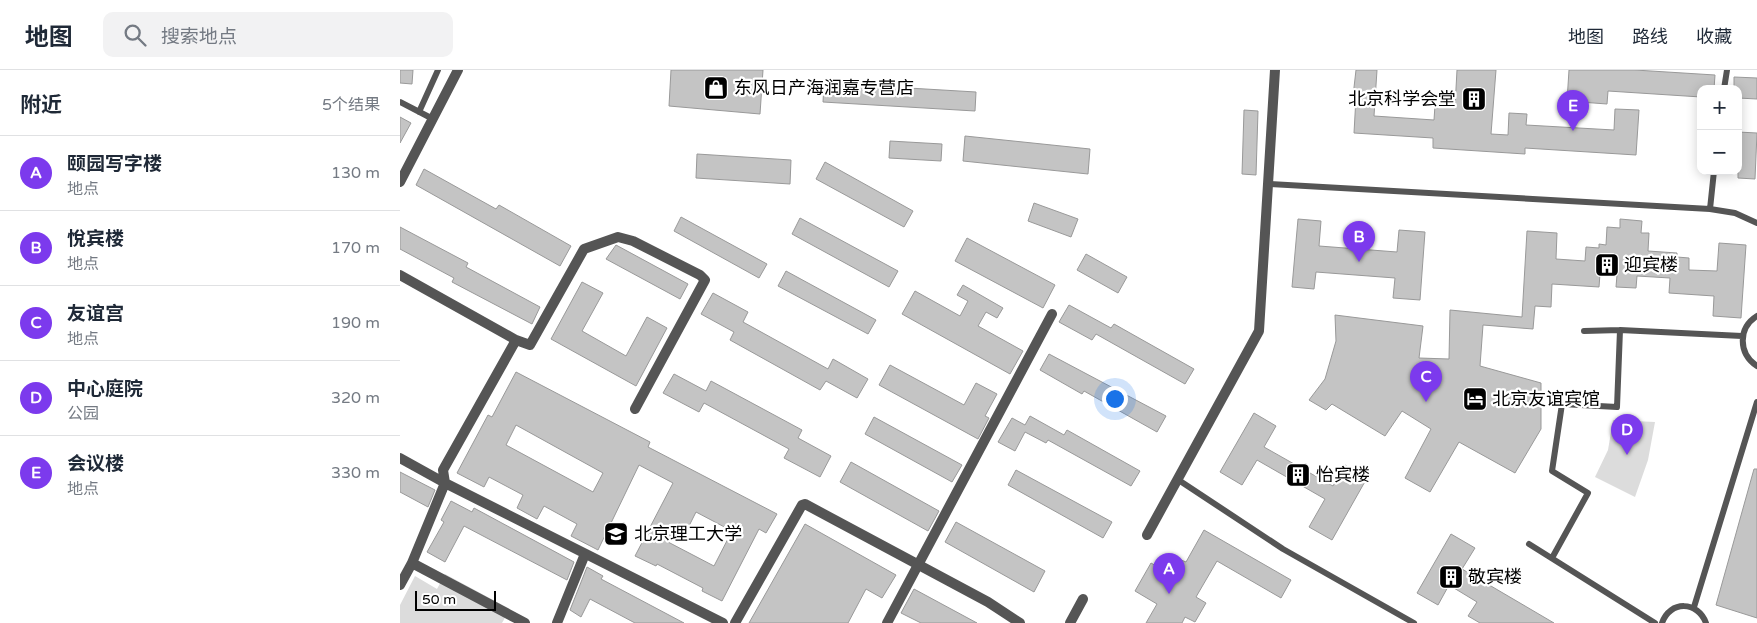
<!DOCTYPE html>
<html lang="zh">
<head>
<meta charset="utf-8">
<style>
  body { margin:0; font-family:"Varela Round","Noto Sans SC",sans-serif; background:#f2f2f3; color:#1f2937 }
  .controls { position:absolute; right:15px; top:15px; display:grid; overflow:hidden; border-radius:10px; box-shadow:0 2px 12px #0003 }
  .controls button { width:45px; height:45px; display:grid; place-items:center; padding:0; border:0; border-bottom:1px solid #e0e1e3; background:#fff; color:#1f2937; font:25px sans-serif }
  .scale { position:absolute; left:15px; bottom:12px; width:81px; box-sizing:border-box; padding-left:5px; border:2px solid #000; border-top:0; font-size:14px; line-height:18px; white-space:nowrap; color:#000; -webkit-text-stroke:4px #fff; paint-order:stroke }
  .you { position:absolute; left:714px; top:328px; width:18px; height:18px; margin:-12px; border:4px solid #fff; border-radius:50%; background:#1a73e8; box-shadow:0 0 0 8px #1a73e833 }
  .badge { display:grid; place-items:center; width:32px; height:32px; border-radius:50%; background:#7c3aed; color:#fff; font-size:16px; font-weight:700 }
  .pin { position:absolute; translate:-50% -41px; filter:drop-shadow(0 1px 2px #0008) }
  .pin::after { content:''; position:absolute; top:26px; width:18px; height:15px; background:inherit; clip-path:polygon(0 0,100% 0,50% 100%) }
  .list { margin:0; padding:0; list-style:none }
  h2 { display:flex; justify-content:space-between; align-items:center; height:65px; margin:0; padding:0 20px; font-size:21px }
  h2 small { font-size:16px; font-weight:400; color:#747a83 }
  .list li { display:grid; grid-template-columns:32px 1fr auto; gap:15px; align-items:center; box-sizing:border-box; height:75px; padding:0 20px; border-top:1px solid #e0e1e3 }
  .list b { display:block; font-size:19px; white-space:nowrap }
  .list p { margin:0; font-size:16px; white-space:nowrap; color:#747a83 }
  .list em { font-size:16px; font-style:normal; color:#747a83 }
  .icon { flex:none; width:28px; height:28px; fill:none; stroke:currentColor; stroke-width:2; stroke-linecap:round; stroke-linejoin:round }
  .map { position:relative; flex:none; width:1357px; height:553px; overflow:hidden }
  header { display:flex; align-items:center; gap:30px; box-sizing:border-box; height:70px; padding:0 25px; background:#fff; border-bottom:1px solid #e0e1e3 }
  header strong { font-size:24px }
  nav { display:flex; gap:28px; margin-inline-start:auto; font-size:18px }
  .search { width:350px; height:45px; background:#f2f2f3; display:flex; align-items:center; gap:12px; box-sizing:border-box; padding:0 18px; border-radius:10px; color:#747a83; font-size:19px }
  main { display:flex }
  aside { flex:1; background:#fff }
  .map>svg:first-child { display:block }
</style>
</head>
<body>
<header>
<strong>地图</strong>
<div class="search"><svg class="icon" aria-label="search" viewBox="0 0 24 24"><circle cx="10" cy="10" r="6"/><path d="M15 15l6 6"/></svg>搜索地点</div>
<nav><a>地图</a><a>路线</a><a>收藏</a></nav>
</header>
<main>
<aside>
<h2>附近<small>5个结果</small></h2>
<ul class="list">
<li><span class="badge">A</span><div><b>颐园写字楼</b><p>地点</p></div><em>130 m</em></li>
<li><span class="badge">B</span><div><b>悅宾楼</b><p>地点</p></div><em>170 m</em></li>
<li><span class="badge">C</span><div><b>友谊宫</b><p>地点</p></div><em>190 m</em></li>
<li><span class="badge">D</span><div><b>中心庭院</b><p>公园</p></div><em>320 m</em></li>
<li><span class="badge">E</span><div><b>会议楼</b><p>地点</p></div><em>330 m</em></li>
</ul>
</aside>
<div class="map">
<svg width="1357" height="553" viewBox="0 0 1357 553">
  <rect width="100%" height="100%" fill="#fff"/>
  <path fill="#dcdcdc" d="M 1213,350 L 1255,352 L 1248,390 L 1235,427 L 1195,407 L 1208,380 Z
    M 45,504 L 110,539 L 102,553 L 0,553 L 0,535 L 15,506 L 37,519 Z"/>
  <path fill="#c4c4c4" stroke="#999" fill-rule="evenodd" d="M 0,0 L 13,0 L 12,14 L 0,13 Z
    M 271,0 L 363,0 L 360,44 L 269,36 Z
    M 956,0 L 977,0 L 974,46 L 1034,50 L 1035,35 L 1055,37 L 1057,0 L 1096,0 L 1091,64 L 1108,65 L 1109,43 L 1127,44 L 1126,55 L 1214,60 L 1215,39 L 1239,40 L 1236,85 L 1125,78 L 1125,84 L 1033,78 L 1033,68 L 954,63 L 956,27 L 953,26 Z
    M 1169,0 L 1235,0 L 1315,5 L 1314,19 L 1301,19 L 1301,27 L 1208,21 L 1207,34 L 1167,31 Z
    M 1334,7 L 1357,8 L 1357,29 L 1338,28 L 1338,19 L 1334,19 Z
    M 424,13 L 576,22 L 575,41 L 423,32 Z
    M 844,40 L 858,41 L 856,105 L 842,104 Z
    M 0,47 L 11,53 L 0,73 Z
    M 1338,62 L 1357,63 L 1355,109 L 1338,108 Z
    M 565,66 L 690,79 L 688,104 L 563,91 Z
    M 490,71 L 542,74 L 541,91 L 489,88 Z
    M 297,84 L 391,90 L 390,114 L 296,108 Z
    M 425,92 L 513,141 L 504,157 L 416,109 Z
    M 24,99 L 96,139 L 99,135 L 171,176 L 160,196 L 16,115 Z
    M 634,133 L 678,149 L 671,167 L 628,151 Z
    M 281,147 L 367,194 L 359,208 L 274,161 Z
    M 400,148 L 498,201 L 489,217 L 392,164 Z
    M 898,149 L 921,151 L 919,176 L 997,182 L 999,160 L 1025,162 L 1020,230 L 993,228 L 995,208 L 916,202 L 914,219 L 892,217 Z
    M 1220,149 L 1242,151 L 1241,163 L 1249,163 L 1248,181 L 1277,183 L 1277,187 L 1289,188 L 1289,200 L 1317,201 L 1319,173 L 1346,175 L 1341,248 L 1313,246 L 1314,226 L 1269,223 L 1270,208 L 1237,206 L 1236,218 L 1216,217 L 1217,205 L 1200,204 L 1199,217 L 1152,214 L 1151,237 L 1135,236 L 1133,259 L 1083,255 L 1080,296 L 1141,313 L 1141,359 L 1115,403 L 1059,372 L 1030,422 L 1005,408 L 1031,359 L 1002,341 L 985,366 L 932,334 L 926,340 L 909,330 L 925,309 L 936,271 L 935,245 L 1023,256 L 1019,288 L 1049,289 L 1050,240 L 1122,247 L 1127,161 L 1157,163 L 1156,189 L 1185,191 L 1186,177 L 1199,178 L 1199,174 L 1206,175 L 1207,157 L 1220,158 Z
    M 0,157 L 68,193 L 66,197 L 140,237 L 132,254 L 52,212 L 54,208 L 0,179 Z
    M 567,168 L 655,215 L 643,238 L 555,191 Z
    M 216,175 L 288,214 L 280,229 L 206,189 Z
    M 686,184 L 727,207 L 718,223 L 677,200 Z
    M 386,201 L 476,250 L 468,264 L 378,216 Z
    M 182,212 L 203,223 L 182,261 L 226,286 L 247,247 L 267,258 L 236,316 L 151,269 Z
    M 563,215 L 603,238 L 597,248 L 586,242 L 578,256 L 623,281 L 610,304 L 502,244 L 515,221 L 560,246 L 568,231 L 557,225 Z
    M 313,223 L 348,242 L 343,252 L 428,299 L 433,289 L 468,309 L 457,328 L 426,311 L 420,320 L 330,270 L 334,262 L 301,244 Z
    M 669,235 L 711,258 L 714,254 L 794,299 L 785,314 L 696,264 L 692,270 L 659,252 Z
    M 649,284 L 766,346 L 757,362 L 684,321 L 682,324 L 640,300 Z
    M 490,295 L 564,335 L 576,313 L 597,324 L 585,346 L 589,348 L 578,369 L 479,315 Z
    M 116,302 L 250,372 L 248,377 L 377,444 L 366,463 L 359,459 L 322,531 L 302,521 L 303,518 L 257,494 L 256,496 L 235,486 L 273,413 L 239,395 L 198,480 L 171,466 L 177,454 L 144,436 L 137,449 L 117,438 L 123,425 L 89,407 L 84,417 L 57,403 L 88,345 L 92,347 ZM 116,355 L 203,403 L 193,422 L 106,375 ZM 296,442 L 332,461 L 314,496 L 268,472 L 279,453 L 288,458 Z
    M 274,304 L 306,321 L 311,311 L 402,360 L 398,368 L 431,386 L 420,407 L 384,388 L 389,379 L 304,333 L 299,342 L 263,323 Z
    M 854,343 L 876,356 L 864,377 L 933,416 L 945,395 L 967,408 L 932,470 L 909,457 L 925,429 L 857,390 L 842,415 L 820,402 Z
    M 630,346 L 664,365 L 667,360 L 740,401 L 731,416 L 648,370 L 646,373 L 625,362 L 615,381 L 598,372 L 612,348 L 625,355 Z
    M 474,347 L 562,395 L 552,412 L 465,364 Z
    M 451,392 L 539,441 L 528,461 L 440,412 Z
    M 1354,399 L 1357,399 L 1357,548 L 1316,535 Z
    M 616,400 L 712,452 L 703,468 L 608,415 Z
    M 0,402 L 35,420 L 28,437 L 0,422 Z
    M 51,431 L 72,442 L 74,438 L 174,492 L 167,510 L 64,456 L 45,492 L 27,482 L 44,452 L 41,450 Z
    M 556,452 L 645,501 L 634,522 L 545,472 Z
    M 405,454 L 496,505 L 482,528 L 466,519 L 448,553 L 349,553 Z
    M 804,460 L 891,510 L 881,528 L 817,491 L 796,527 L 806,533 L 795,552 L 785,547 L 782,553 L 746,553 L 757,534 L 735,521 L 751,493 L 773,506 L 781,490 L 786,492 Z
    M 1051,464 L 1075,478 L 1062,499 L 1154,553 L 1080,553 L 1068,546 L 1077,532 L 1049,515 L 1038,535 L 1017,523 Z
    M 187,497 L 203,506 L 201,509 L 284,553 L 235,553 L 190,529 L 181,547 L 170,540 Z
    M 514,519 L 577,553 L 521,553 L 501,543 Z"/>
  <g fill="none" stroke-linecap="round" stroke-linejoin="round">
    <path stroke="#555" stroke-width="6" d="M 1324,19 L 1327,0
      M 0,32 L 33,49
      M 19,42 L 38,0
      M 868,114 L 1310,139 L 1335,143 L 1357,153
      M 1310,139 L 1314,101
      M 1357,246 C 1338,258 1338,283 1357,296
      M 1184,261 L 1220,260
      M 777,409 L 883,479 L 1014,553
      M 1129,474 L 1255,553
      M 1152,488 L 1188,423 L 1152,401 L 1162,334 L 1217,337 L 1220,260 L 1342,266
      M 1294,537 L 1357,332
      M 1262,553 C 1270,530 1298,531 1306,553"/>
    <path stroke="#555" stroke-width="10" d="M 0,112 L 58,0
      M 0,205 L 116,270 L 43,400 L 45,413 L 12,493
      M 116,270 L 130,275 L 184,179 L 218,167 L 233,171 L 300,205 L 305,210 L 235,339
      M 0,388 L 45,413 L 323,553
      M 747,465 L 859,261 L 875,0
      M 0,515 L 12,493 L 125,553
      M 157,553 L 185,484
      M 335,553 L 402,435 L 405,434 L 588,532 L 620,553
      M 487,553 L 652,244
      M 670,553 L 683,529"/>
  </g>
  <defs>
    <symbol id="shop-square" viewBox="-11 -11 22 22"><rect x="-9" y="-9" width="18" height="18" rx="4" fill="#000" stroke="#fff"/><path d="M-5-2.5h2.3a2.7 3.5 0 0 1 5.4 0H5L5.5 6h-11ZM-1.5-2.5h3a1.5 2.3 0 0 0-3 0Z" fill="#fff"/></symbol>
    <symbol id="building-square" viewBox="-11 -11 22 22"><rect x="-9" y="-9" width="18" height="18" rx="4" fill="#000" stroke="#fff"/><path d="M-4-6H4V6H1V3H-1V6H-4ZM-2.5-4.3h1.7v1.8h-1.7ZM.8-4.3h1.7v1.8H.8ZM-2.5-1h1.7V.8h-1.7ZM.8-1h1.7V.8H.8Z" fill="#fff"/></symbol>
    <symbol id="hotel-square" viewBox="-11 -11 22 22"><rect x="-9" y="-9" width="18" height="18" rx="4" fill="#000" stroke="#fff"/><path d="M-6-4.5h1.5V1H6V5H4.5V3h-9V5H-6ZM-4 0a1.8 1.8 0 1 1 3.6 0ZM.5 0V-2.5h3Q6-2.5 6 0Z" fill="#fff"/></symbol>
    <symbol id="university-square" viewBox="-11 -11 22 22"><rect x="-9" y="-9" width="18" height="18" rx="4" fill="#000" stroke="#fff"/><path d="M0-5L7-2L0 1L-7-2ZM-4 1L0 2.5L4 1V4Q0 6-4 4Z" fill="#fff"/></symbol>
  </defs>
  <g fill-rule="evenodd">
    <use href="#shop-square" x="302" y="4" width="28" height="28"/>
    <use href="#building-square" x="1060" y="15" width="28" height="28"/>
    <use href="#building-square" x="1193" y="181" width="28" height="28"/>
    <use href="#hotel-square" x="1061" y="315" width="28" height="28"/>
    <use href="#building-square" x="884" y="391" width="28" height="28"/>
    <use href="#university-square" x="202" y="450" width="28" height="28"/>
    <use href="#building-square" x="1037" y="493" width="28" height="28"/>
  </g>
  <g text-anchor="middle" stroke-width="4.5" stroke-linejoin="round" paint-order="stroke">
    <g font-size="18" fill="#000" stroke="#fff" text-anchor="start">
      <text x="334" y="24">东风日产海润嘉专营店</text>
      <text x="1056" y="35" text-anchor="end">北京科学会堂</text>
      <text x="1224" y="201">迎宾楼</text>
      <text x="1092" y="335">北京友谊宾馆</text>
      <text x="916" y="411">怡宾楼</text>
      <text x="234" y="470">北京理工大学</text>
      <text x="1068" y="513">敬宾楼</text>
    </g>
  </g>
</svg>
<div class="controls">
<button>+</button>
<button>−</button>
</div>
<div class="scale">50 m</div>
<div class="you"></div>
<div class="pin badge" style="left:769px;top:524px">A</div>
<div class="pin badge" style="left:959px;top:192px">B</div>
<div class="pin badge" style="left:1026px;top:332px">C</div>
<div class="pin badge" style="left:1227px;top:385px">D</div>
<div class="pin badge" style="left:1173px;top:61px">E</div>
</div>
</main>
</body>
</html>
